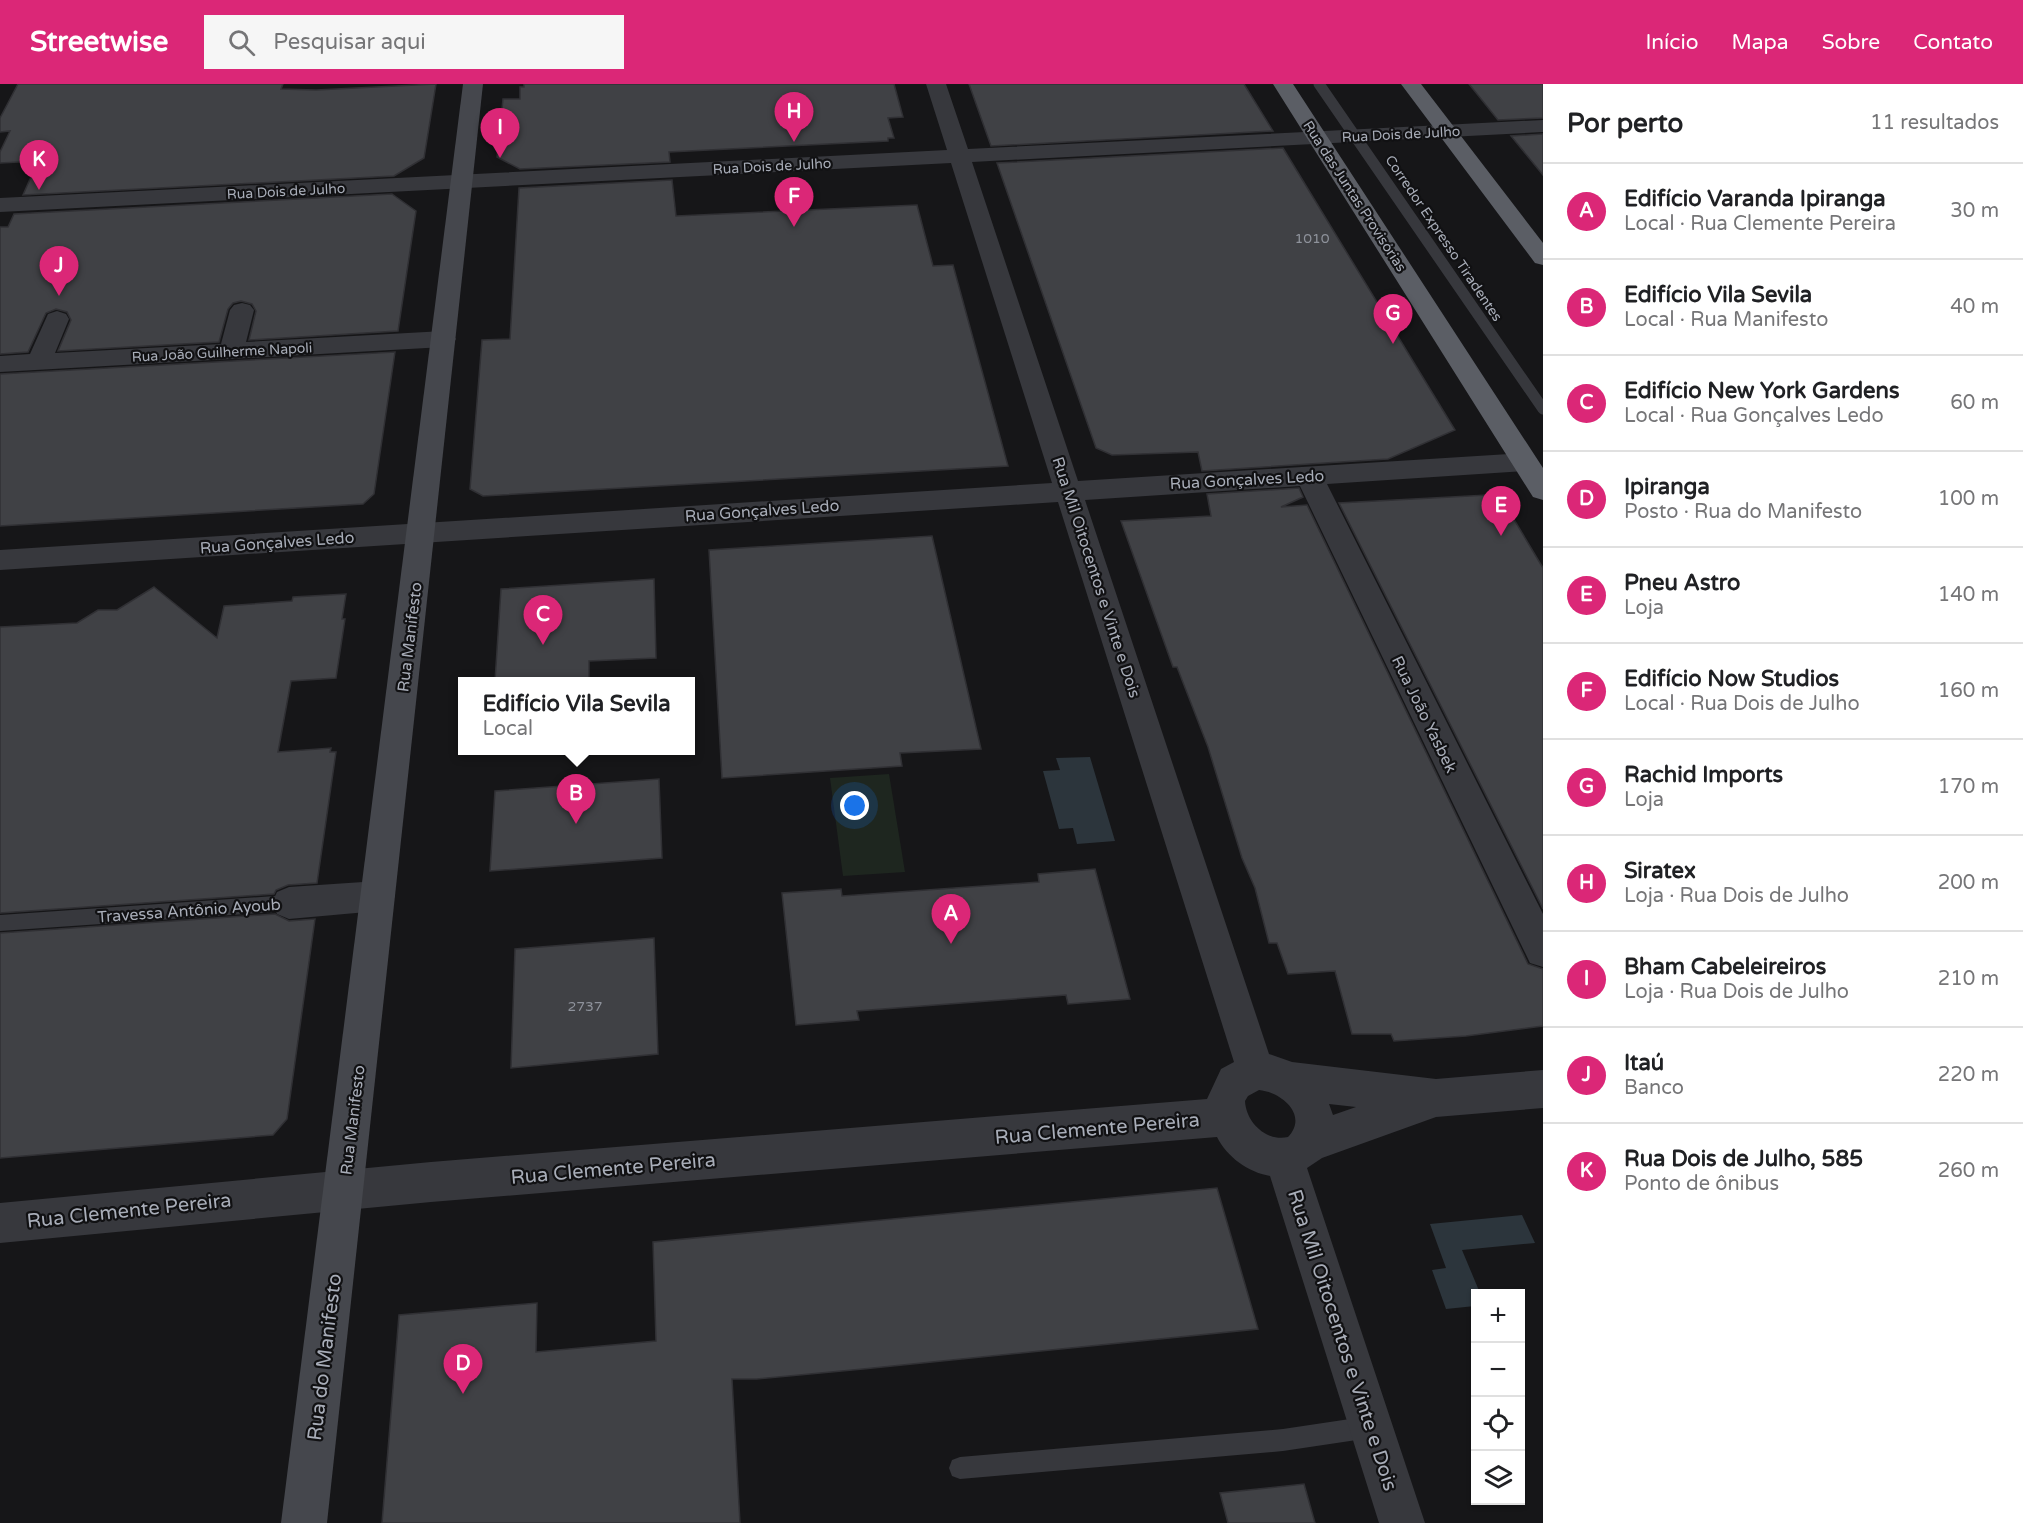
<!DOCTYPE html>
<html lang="pt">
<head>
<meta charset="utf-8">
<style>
  body { margin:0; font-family:"Varela Round",sans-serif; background:#f6f6f6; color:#202124 }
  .controls { position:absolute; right:18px; bottom:18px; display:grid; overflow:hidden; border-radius:0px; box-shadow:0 2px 4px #0004 }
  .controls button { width:54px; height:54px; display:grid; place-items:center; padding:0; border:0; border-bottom:2px solid #e0e0e0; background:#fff; color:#202124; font:30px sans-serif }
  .you { position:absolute; left:855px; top:722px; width:21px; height:21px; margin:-15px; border:4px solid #fff; border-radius:50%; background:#1a73e8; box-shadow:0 0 0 9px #1a73e833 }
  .badge { display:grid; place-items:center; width:39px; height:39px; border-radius:50%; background:#db2777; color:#fff; font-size:20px; font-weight:700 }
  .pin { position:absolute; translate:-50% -50px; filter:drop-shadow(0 2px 3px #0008) }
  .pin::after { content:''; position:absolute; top:32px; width:21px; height:18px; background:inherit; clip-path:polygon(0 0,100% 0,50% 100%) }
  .popup { position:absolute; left:458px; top:593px; width:237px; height:78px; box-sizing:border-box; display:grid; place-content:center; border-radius:0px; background:#fff; filter:drop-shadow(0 2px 4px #0005); font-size:20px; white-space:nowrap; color:#757577 }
  .popup b { font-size:22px; color:#202124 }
  .popup::after { content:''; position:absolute; left:50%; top:100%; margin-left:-12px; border:12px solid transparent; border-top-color:#fff }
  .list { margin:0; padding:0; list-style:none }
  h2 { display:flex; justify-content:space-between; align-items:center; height:78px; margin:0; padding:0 24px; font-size:26px }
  h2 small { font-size:20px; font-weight:400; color:#757577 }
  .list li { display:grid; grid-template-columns:39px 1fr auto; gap:18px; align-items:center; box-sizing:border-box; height:96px; padding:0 24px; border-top:2px solid #e0e0e0 }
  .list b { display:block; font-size:22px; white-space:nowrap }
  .list p { margin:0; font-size:20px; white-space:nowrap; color:#757577 }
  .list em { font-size:20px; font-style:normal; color:#757577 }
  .icon { flex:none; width:33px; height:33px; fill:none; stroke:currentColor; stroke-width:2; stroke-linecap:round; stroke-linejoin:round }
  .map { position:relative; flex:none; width:1543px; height:1439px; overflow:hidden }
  header { display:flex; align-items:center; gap:36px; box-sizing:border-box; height:84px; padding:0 30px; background:#db2777; color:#fff }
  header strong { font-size:28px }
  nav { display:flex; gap:33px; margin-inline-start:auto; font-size:21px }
  .search { width:420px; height:54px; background:#f6f6f6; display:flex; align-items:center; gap:15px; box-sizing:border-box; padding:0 21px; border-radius:0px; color:#757577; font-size:22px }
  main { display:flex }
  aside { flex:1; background:#fff }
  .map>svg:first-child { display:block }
</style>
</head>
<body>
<header>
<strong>Streetwise</strong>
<div class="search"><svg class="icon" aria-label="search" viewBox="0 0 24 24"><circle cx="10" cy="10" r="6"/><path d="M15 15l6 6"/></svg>Pesquisar aqui</div>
<nav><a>Início</a><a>Mapa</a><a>Sobre</a><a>Contato</a></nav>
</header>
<main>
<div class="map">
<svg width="1543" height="1439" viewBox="0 0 1543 1439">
  <rect width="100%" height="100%" fill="#161618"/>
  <path fill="#1e261f" d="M 889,690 L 905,788 L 843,792 L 830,694 Z"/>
  <path fill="#2c353c" d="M 1090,673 L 1115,757 L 1077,760 L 1073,744 L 1059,745 L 1043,687 L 1060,686 L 1056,674 Z
    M 1522,1131 L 1535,1159 L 1462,1166 L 1480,1209 L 1476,1210 L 1475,1222 L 1446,1225 L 1432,1186 L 1446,1184 L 1430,1140 Z"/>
  <path fill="#404145" stroke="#303034" stroke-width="1.5" d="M 18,0 L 283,0 L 281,5 L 316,6 L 436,0 L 424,74 L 394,92 L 23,111 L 38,77 L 0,79 L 0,68 L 10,47 L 0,48 L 0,34 Z
    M 524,0 L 894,0 L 903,33 L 888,34 L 894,54 L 888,54 L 888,57 L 669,68 L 670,78 L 520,85 L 497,73 L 503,15 L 520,15 L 520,3 L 524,3 Z
    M 969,0 L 1244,0 L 1273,47 L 991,62 Z
    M 1469,0 L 1543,0 L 1543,34 L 1498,36 Z
    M 1543,50 L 1543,91 L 1511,52 Z
    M 1283,64 L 1455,346 L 1388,375 L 1202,387 L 1198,368 L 1112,371 L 1096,364 L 997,79 Z
    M 672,96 L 676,132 L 917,121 L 933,182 L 953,181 L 1008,382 L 483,412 L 470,405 L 482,256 L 510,255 L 519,104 Z
    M 392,110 L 416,127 L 398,247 L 249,256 L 256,227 L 252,220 L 241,217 L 233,219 L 228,225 L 219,258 L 58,267 L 71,236 L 67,228 L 56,225 L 46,229 L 28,268 L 0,270 L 0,143 L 8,143 L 14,130 Z
    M 395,268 L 374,410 L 363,420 L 0,442 L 0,290 Z
    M 1299,404 L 1303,413 L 1281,423 L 1307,421 L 1528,880 L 1543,885 L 1543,942 L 1466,952 L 1394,957 L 1391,950 L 1352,950 L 1335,887 L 1288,890 L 1277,859 L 1269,859 L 1255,804 L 1242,774 L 1208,663 L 1177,583 L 1173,583 L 1121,437 L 1211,432 L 1207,410 Z
    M 1488,411 L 1503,417 L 1543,484 L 1543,825 L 1339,419 Z
    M 932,452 L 981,665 L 900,669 L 902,682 L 722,694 L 709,466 Z
    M 654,495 L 656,574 L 589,577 L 589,597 L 495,597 L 501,505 Z
    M 154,503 L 217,554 L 224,522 L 292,517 L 293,513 L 346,510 L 342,535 L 345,535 L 336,594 L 291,597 L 278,668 L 331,664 L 330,668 L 336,668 L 317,799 L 288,801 L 276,806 L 274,810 L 0,829 L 0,543 L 77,539 L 98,526 L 117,526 Z
    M 659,695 L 662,774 L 490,787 L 495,707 Z
    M 1095,785 L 1130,915 L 1068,920 L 1066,911 L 857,927 L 859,936 L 796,941 L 782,809 L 841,805 L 842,812 L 1039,798 L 1038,790 Z
    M 275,830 L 289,837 L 315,835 L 287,1035 L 273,1051 L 0,1074 L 0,849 Z
    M 654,854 L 658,970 L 511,984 L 515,865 Z
    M 1217,1104 L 1258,1245 L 863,1285 L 757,1295 L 732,1295 L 740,1439 L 382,1439 L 399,1231 L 537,1219 L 536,1268 L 656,1257 L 653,1158 Z
    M 1304,1400 L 1315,1439 L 1228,1439 L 1220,1409 Z"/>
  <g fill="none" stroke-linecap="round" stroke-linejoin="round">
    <path fill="#37383d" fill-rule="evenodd" d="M 289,811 L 295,813 L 298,819 L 295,825 L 289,827 L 0,847 L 0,831 Z
      M 1370,1332 L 1378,1335 L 1381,1343 L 1378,1351 L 1370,1354 L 1283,1367 L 960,1395 L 952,1392 L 949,1384 L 952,1376 L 960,1373 L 1283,1345 Z"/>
    <path fill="#37383d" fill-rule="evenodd" d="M 926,0 L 946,0 L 968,65 L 1543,36 L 1543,48 L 972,78 L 1078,397 L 1525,369 L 1534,371 L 1538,378 L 1534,385 L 1525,387 L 1327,400 L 1543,830 L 1543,883 L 1530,879 L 1300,402 L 1085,416 L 1269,970 L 1292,978 L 1436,995 L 1543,986 L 1543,1024 L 1436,1033 L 1322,1074 L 1307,1084 L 1425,1439 L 1379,1439 L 1270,1092 C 1248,1088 1227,1073 1217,1053 L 431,1118 L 0,1159 L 0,1119 L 431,1078 L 1207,1015 L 1221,985 L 1234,978 L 1058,418 L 0,486 L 0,466 L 1052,399 L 951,79 L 0,128 L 0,114 L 947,66 ZM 1259,1006 C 1281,1008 1309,1031 1288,1053 C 1266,1058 1246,1038 1245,1017 L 1248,1012 ZM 1329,1020 L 1356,1023 L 1333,1031 Z
      M 242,219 L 250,221 L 254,226 L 246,258 L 444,247 L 453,250 L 456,255 L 453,260 L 444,263 L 0,288 L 0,272 L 30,270 L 48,230 L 57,227 L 66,230 L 69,235 L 55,269 L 221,260 L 230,226 L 234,221 Z
      M 378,797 L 390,801 L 395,812 L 390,823 L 378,827 L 289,835 L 277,830 L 272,819 L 277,808 L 289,803 Z"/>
    <path fill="#45474d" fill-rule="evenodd" d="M 463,0 L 483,0 L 327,1439 L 281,1439 Z"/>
    <path fill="#5b5e65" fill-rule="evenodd" d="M 1273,0 L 1293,0 L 1543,384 L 1543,416 L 1533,413 Z
      M 1401,0 L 1421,0 L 1543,159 L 1543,181 L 1535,179 Z"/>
    <path stroke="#37383d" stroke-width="11" d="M 1319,0 L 1543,325"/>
  </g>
  <g text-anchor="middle" stroke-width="4.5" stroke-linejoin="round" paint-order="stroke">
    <g font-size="14" fill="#a8adb8" stroke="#111113">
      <text transform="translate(1401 50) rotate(-3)" y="5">Rua Dois de Julho</text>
      <text transform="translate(772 82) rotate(-3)" y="5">Rua Dois de Julho</text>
      <text transform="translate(286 107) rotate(-3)" y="5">Rua Dois de Julho</text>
      <text transform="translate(1355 112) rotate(57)" y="5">Rua das Juntas Provisórias</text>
      <text transform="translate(1444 154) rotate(56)" y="5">Corredor Expresso Tiradentes</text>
      <text transform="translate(222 268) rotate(-3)" y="5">Rua João Guilherme Napoli</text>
    </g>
    <g font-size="14" fill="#8e929b">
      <text x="1312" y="159">1010</text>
      <text x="585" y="927">2737</text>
    </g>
    <g font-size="16" fill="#a8adb8" stroke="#111113">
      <text transform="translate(1247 395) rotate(-3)" y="6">Rua Gonçalves Ledo</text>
      <text transform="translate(762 426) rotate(-4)" y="6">Rua Gonçalves Ledo</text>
      <text transform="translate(277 458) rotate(-4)" y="6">Rua Gonçalves Ledo</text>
      <text transform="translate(1097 493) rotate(72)" y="6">Rua Mil Oitocentos e Vinte e Dois</text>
      <text transform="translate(409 553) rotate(-83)" y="6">Rua Manifesto</text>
      <text transform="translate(1425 630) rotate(64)" y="6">Rua João Yasbek</text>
      <text transform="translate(189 826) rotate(-4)" y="6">Travessa Antônio Ayoub</text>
      <text transform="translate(352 1036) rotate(-83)" y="6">Rua Manifesto</text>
    </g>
    <g font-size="20" fill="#a8adb8" stroke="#111113">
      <text transform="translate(1097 1044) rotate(-5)" y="7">Rua Clemente Pereira</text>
      <text transform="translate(613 1084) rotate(-5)" y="7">Rua Clemente Pereira</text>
      <text transform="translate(129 1126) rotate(-6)" y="7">Rua Clemente Pereira</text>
      <text transform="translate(1343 1256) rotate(72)" y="7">Rua Mil Oitocentos e Vinte e Dois</text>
      <text transform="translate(324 1273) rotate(-83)" y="7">Rua do Manifesto</text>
    </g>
  </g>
</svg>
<div class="controls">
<button>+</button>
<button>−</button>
<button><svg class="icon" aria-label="locate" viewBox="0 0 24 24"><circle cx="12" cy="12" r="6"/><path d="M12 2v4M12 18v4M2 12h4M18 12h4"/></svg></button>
<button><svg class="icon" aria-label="layers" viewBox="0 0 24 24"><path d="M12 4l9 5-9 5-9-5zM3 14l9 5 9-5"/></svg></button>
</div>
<div class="you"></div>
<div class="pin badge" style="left:951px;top:860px">A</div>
<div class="pin badge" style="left:576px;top:740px">B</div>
<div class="popup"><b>Edifício Vila Sevila</b>Local</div>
<div class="pin badge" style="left:543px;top:561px">C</div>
<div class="pin badge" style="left:463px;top:1310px">D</div>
<div class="pin badge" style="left:1501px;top:452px">E</div>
<div class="pin badge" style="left:794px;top:143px">F</div>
<div class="pin badge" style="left:1393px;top:260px">G</div>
<div class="pin badge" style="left:794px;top:58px">H</div>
<div class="pin badge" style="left:500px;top:74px">I</div>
<div class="pin badge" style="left:59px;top:212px">J</div>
<div class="pin badge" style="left:39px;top:106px">K</div>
</div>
<aside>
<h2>Por perto<small>11 resultados</small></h2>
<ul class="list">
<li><span class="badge">A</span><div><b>Edifício Varanda Ipiranga</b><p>Local · Rua Clemente Pereira</p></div><em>30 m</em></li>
<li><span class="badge">B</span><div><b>Edifício Vila Sevila</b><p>Local · Rua Manifesto</p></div><em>40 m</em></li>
<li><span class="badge">C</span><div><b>Edifício New York Gardens</b><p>Local · Rua Gonçalves Ledo</p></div><em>60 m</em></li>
<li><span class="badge">D</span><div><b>Ipiranga</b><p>Posto · Rua do Manifesto</p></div><em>100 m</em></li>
<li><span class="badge">E</span><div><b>Pneu Astro</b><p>Loja</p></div><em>140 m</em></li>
<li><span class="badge">F</span><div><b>Edifício Now Studios</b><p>Local · Rua Dois de Julho</p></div><em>160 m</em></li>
<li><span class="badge">G</span><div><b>Rachid Imports</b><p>Loja</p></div><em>170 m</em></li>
<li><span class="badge">H</span><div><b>Siratex</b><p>Loja · Rua Dois de Julho</p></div><em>200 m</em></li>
<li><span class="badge">I</span><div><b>Bham Cabeleireiros</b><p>Loja · Rua Dois de Julho</p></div><em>210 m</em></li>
<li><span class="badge">J</span><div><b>Itaú</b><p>Banco</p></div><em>220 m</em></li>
<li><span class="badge">K</span><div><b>Rua Dois de Julho, 585</b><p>Ponto de ônibus</p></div><em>260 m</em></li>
</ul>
</aside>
</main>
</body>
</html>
